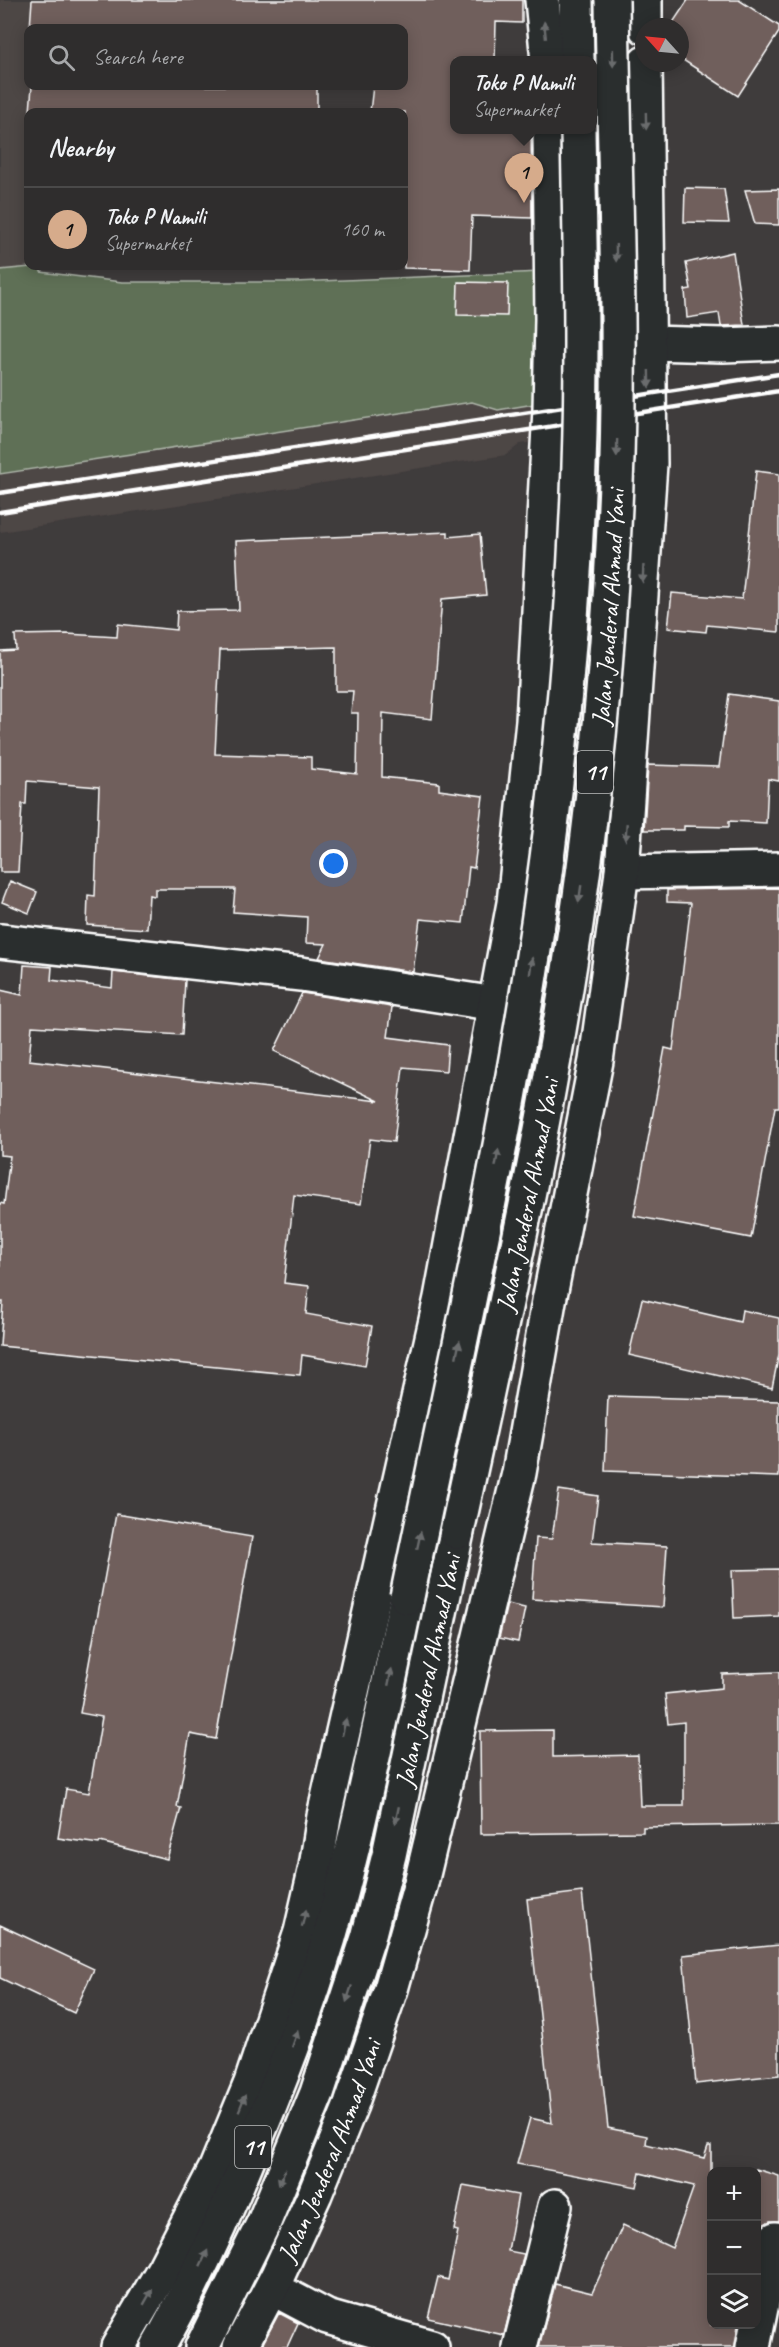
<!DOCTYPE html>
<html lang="en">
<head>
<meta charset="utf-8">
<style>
  body { margin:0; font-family:Caveat,sans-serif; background:#373535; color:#f1f3f6 }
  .controls { position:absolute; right:18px; bottom:18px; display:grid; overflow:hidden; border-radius:12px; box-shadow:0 3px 15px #0003 }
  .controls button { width:54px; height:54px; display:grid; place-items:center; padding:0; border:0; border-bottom:2px solid #4a4949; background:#2f2d2d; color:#f1f3f6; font:30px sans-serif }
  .compass { position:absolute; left:635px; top:18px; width:54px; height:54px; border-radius:50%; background:#2f2d2d; box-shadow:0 3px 15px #0003; rotate:297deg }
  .you { position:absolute; left:334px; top:864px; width:21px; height:21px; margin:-15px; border:4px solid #fff; border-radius:50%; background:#1a73e8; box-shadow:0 0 0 9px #1a73e833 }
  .badge { display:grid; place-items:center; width:39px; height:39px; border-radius:50%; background:#d6ab8b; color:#111; font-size:20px; font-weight:700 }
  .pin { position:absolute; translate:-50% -50px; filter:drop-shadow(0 2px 3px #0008) }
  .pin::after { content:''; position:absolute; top:32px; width:21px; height:18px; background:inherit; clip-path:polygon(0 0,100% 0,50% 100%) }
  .popup { position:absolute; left:450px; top:56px; width:147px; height:78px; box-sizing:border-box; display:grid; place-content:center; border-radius:12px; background:#2f2d2d; filter:drop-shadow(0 2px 4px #0005); font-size:20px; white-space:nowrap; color:#a7a8aa }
  .popup b { font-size:22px; color:#f1f3f6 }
  .popup::after { content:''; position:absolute; left:50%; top:100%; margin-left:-12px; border:12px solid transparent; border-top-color:#2f2d2d }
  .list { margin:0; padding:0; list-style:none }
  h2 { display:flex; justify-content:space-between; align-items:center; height:78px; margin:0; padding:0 24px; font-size:26px }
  h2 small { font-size:20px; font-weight:400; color:#a7a8aa }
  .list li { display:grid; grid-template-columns:39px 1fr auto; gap:18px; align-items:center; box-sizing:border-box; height:84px; padding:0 24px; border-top:2px solid #4a4949 }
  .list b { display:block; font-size:22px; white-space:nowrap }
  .list p { margin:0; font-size:20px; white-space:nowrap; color:#a7a8aa }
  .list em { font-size:20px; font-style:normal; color:#a7a8aa }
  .icon { flex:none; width:33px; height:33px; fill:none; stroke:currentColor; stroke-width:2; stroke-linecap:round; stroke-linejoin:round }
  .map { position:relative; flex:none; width:779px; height:2347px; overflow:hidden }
  .search { position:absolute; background:#2f2d2d; box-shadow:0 3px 15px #0003; left:24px; top:24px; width:384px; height:66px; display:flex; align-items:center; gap:15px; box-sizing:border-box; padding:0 21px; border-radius:12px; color:#a7a8aa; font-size:22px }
  .panel { position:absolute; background:#2f2d2d; box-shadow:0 3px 15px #0003; left:24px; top:108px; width:384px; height:162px; border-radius:12px }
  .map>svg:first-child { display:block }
</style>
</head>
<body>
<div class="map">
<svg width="779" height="2347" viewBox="0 0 779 2347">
  <rect width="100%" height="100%" fill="#3f3c3c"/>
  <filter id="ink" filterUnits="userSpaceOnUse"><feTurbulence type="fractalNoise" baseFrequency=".0167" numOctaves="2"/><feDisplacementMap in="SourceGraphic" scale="12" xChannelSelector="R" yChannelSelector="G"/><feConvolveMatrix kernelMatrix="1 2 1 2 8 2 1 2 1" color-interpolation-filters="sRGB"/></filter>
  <g filter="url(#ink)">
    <path fill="#4e4645" d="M 0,0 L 59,0 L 57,28 L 28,28 L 28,86 L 53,86 L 51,112 L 28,112 L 28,266 L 41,266 L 0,270 Z
      M 472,402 L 498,410 L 540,403 L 540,441 L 520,444 L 506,455 L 0,532 L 0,474 Z"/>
    <path fill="#5f6f57" stroke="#afb7ab" stroke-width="1.5" d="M 41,266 L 41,272 L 122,282 L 295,282 L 541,272 L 540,403 L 498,410 L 472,402 L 0,474 L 0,270 Z"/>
    <path fill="#705e5b" stroke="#fff" stroke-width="1.5" fill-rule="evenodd" d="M 32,0 L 522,0 L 522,23 L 496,22 L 495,60 L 455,60 L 455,129 L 531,129 L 532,218 L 472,216 L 470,270 L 404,268 L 405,112 L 370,112 L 373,86 L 404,86 L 404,28 L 30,28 Z
      M 688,0 L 739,0 L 779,26 L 779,32 L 738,96 L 680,58 L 680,27 L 670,27 Z
      M 32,86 L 317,86 L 317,112 L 30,112 Z
      M 685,188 L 724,189 L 729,223 L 684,222 Z
      M 779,189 L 779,225 L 755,224 L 745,190 Z
      M 733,252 L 744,325 L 721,326 L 719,313 L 687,318 L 685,290 L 691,289 L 686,263 Z
      M 458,282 L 508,283 L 507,316 L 457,315 Z
      M 756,471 L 779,474 L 779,632 L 707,625 L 706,632 L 668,628 L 672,593 L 742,599 Z
      M 448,532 L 448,537 L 480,534 L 486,595 L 442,599 L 432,719 L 383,713 L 382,777 L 439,783 L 439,790 L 483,796 L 474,868 L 469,867 L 463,923 L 420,919 L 413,972 L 319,958 L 326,944 L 306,943 L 307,917 L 233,912 L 235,889 L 155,889 L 155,896 L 149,895 L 147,929 L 87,925 L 88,895 L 95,896 L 99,787 L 27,781 L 26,804 L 22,804 L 18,872 L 0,872 L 0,651 L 16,650 L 15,635 L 67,634 L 117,637 L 118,624 L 176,630 L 177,611 L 239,610 L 236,541 ZM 336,647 L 336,691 L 353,691 L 351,713 L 358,713 L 357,774 L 311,769 L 311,757 L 215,754 L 220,650 Z
      M 729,694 L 779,701 L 779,781 L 768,779 L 766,823 L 729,821 L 729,827 L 684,826 L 684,830 L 644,830 L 648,765 L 719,767 Z
      M 10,881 L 37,892 L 29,913 L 2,902 Z
      M 779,888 L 779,1107 L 775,1107 L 751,1238 L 634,1216 L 665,1048 L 673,1050 L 691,903 L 667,902 L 667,890 Z
      M 24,965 L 52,967 L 51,980 L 112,988 L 113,972 L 185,980 L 182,1035 L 32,1026 L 29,1060 L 379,1101 L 274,1051 L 302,993 L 392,1007 L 388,1037 L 448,1045 L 446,1071 L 403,1067 L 394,1142 L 370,1139 L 361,1204 L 294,1195 L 284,1283 L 309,1286 L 306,1314 L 372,1326 L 365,1366 L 302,1355 L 300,1375 L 0,1346 L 3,1302 L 0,1302 L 0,1203 L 4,1204 L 10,1156 L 0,1155 L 0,990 L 22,995 Z
      M 642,1299 L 740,1322 L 742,1310 L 779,1318 L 779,1354 L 772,1388 L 629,1355 Z
      M 608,1396 L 779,1401 L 779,1477 L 605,1471 Z
      M 559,1490 L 598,1496 L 592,1542 L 667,1546 L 663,1607 L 532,1599 L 536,1538 L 552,1539 Z
      M 116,1514 L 252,1537 L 216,1739 L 190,1734 L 177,1807 L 181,1808 L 167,1859 L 100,1842 L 99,1844 L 58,1838 L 66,1789 L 89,1793 L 102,1717 L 80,1713 Z
      M 779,1569 L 779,1616 L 734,1618 L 732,1570 Z
      M 507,1604 L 525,1608 L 518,1642 L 499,1638 Z
      M 779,1672 L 779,1825 L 643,1827 L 643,1832 L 481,1834 L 480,1731 L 553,1730 L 553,1757 L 638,1755 L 640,1806 L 684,1806 L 684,1722 L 668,1724 L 665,1694 L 722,1688 L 722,1674 Z
      M 582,1892 L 608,2128 L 647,2136 L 646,2144 L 704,2158 L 708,2146 L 711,2146 L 711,2325 L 738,2325 L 735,2347 L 539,2347 L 555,2284 L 592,2293 L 623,2225 L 672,2248 L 694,2186 L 640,2173 L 637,2187 L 517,2164 L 530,2118 L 552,2123 L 527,1899 Z
      M 0,1925 L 94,1969 L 74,2013 L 0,1978 Z
      M 779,1945 L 779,2075 L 696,2084 L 683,1955 Z
      M 756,2169 L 779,2176 L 779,2221 L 770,2221 L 761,2226 L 756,2236 Z
      M 463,2185 L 518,2195 L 508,2251 L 524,2254 L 504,2335 L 428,2318 L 438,2277 L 448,2280 L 458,2231 L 454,2230 Z
      M 279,2313 L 298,2323 L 287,2347 L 261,2347 Z"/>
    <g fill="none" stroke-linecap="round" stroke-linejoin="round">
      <defs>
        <path id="minor" d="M 649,343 L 723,345 L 779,343
          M 622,872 L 779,869
          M 0,941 L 301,974 L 496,1004
          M 272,2288 L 327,2317 L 432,2347
          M 520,2347 L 555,2206
          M 753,2347 L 775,2239"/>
        <g id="tertiary">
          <path d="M 542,0 L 548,61"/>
          <path d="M 645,0 L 645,27"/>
          <path d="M 593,106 C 609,106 627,96 633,81"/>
          <path d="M 118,2347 L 165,2267 L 216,2168 L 251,2083 L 301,1932 L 316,1867 L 324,1816 L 441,1298 L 514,903 L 533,721 L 550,409 L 552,319 L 550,130"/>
          <path id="s1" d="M 240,2347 L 277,2277 L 315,2194 L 351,2105 L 391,1989 L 421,1883 L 519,1473 L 549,1301 L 596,1061 L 622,872 L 650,464 L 645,63"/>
        </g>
        <g id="trunk">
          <path d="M 576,0 L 577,61"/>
          <path d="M 158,2347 C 197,2279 229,2207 258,2134 C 285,2070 309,2004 329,1938 C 361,1826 382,1711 407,1597"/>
          <path id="s2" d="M 202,2347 L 264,2222 L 317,2093 L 368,1938 L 389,1855 L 457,1532"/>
        </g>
      </defs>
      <use href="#minor" stroke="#fff" stroke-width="38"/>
      <use href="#tertiary" stroke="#fff" stroke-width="38"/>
      <use href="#trunk" stroke="#fff" stroke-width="38"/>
      <use href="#minor" stroke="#2a2d2e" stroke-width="33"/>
      <use href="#tertiary" stroke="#2a2d2e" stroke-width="33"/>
      <use href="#trunk" stroke="#2a2d2e" stroke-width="33"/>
      <path stroke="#fff" stroke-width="4.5" d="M 0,493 L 779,374
        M 0,512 L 779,391"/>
      <defs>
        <g id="trunk-bridge">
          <path id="s3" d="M 457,1532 C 510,1284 567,1036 594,784 C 606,676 613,567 617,458 C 621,306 614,153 612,0"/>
          <path d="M 407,1597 C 464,1318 531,1038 559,754 C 569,658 576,561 579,465 C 583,353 580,241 578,130"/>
        </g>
      </defs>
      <use href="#trunk-bridge" stroke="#fff" stroke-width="38" stroke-linecap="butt"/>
      <use href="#trunk-bridge" stroke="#2a2d2e" stroke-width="33"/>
    </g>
    <defs><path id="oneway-solid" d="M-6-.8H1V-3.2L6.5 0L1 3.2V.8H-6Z" transform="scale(1.5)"/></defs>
    <g fill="#6a6c6d">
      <use href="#oneway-solid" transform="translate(545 30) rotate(-96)"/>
      <use href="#oneway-solid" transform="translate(613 58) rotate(89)"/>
      <use href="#oneway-solid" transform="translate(646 121) rotate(89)"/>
      <use href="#oneway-solid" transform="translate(616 253) rotate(89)"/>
      <use href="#oneway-solid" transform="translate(649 379) rotate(89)"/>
      <use href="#oneway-solid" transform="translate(617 448) rotate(91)"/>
      <use href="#oneway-solid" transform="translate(643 574) rotate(93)"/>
      <use href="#oneway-solid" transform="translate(626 832) rotate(95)"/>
      <use href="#oneway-solid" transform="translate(580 894) rotate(98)"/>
      <use href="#oneway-solid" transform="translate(531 966) rotate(-82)"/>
      <use href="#oneway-solid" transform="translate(497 1158) rotate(-80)"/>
      <use href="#oneway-solid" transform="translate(458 1349) rotate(-78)"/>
      <use href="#oneway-solid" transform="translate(419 1540) rotate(-78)"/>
      <use href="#oneway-solid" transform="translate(390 1677) rotate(-78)"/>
      <use href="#oneway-solid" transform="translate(344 1727) rotate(-77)"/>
      <use href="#oneway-solid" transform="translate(397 1815) rotate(102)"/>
      <use href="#oneway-solid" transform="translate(304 1918) rotate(-76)"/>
      <use href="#oneway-solid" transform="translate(349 1994) rotate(108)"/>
      <use href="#oneway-solid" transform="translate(295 2039) rotate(-71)"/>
      <use href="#oneway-solid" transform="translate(242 2103) rotate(-68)"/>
      <use href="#oneway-solid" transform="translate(282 2177) rotate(112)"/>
      <use href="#oneway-solid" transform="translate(204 2258) rotate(-65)"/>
      <use href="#oneway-solid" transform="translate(148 2297) rotate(-60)"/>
    </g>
  </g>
  <g text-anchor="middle" stroke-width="4.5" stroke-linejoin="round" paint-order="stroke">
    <g fill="#2a2d2e" stroke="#bfc0c0" stroke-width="1.5">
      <rect x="577" y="751" width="36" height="42" rx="4.5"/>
      <rect x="235" y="2126" width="36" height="42" rx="4.5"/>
    </g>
    <g font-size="24" font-weight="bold" fill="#fff">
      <text x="595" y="780">11</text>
      <text x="253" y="2155">11</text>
    </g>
    <g font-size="26" fill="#fff" stroke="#2a2d2e">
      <text dy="9" stroke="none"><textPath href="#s3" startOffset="938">Jalan Jenderal Ahmad Yani</textPath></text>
      <text dy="9" stroke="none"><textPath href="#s3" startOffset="344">Jalan Jenderal Ahmad Yani</textPath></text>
      <text dy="9" stroke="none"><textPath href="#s2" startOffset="716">Jalan Jenderal Ahmad Yani</textPath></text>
      <text dy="9" stroke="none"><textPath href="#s1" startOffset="216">Jalan Jenderal Ahmad Yani</textPath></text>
    </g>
  </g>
</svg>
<div class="controls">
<button>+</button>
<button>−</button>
<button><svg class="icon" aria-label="layers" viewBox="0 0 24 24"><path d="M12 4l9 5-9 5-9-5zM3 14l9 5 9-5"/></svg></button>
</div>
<svg class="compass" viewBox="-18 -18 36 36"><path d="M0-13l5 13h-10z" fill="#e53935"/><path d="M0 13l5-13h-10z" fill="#a7a8aa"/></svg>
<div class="you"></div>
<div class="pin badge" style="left:524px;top:203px">1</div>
<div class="popup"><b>Toko P Namili</b>Supermarket</div>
<div class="search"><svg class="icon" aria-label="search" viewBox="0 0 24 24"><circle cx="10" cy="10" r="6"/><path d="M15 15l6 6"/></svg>Search here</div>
<section class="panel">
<h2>Nearby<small></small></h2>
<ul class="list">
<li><span class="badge">1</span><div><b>Toko P Namili</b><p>Supermarket</p></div><em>160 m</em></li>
</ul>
</section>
</div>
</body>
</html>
